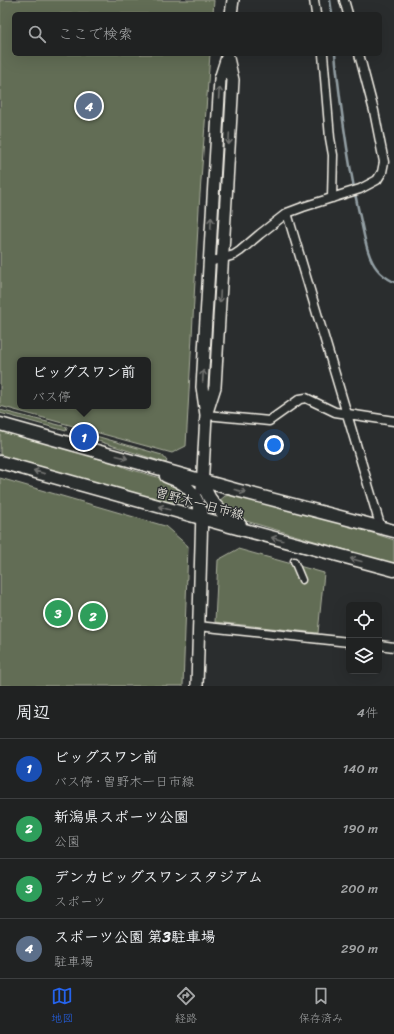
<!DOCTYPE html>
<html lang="ja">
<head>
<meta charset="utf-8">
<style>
  body { margin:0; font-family:Sriracha,"Klee One",sans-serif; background:#2d2f2f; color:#f1f3f6 }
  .controls { position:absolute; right:12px; bottom:12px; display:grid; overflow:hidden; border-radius:6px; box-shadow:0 4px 16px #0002 }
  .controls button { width:36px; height:36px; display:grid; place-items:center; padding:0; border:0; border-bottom:1px solid #3d3f40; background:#202222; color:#f1f3f6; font:20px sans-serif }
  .you { position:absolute; left:274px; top:445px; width:14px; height:14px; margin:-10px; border:3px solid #fff; border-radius:50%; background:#1a73e8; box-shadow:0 0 0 6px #1a73e833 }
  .badge { display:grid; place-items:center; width:26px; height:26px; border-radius:50%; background:#2563eb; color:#fff; font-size:13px; font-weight:700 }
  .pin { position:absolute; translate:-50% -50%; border:2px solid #fff; box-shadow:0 1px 4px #0006 }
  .popup { position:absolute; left:17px; top:357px; width:134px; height:52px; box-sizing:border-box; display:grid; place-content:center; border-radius:6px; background:#202222; filter:drop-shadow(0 1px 3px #0005); font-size:13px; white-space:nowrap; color:#a2a4a5 }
  .popup b { font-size:15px; color:#f1f3f6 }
  .popup::after { content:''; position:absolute; left:50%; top:100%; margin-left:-8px; border:8px solid transparent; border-top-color:#202222 }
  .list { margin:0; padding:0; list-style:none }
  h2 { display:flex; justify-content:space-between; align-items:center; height:52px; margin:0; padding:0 16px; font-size:17px }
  h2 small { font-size:13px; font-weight:400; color:#a2a4a5 }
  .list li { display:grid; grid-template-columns:26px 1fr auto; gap:12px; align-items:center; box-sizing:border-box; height:60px; padding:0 16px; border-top:1px solid #3d3f40 }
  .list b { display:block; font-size:15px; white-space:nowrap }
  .list p { margin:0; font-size:13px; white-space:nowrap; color:#a2a4a5 }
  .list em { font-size:13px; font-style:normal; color:#a2a4a5 }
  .icon { flex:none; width:22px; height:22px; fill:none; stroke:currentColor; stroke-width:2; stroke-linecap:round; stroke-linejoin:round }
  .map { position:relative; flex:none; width:394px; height:686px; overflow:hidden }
  .search { position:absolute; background:#202222; box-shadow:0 4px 16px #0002; left:12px; right:12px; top:12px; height:44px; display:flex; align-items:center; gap:10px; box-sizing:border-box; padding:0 14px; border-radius:6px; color:#a2a4a5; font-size:15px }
  .sheet { height:292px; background:#202222 }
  nav { display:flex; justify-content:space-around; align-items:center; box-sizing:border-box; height:56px; border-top:1px solid #3d3f40; background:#202222; font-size:11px; color:#a2a4a5 }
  nav a { display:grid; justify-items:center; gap:2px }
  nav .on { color:#2563eb }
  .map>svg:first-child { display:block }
</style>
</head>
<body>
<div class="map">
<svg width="394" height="686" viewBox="0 0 394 686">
  <rect width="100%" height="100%" fill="#2a2d2e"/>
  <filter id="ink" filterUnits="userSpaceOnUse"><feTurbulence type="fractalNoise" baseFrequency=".025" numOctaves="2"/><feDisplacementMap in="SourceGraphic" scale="8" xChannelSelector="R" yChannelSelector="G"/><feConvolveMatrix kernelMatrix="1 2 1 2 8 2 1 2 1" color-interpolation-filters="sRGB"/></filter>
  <g filter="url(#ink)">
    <path fill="#626d54" stroke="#abaf9e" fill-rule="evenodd" d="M 0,0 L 214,0 L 213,14 L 14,14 L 14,54 L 210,54 L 199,208 L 186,446 L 172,453 L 0,406 ZM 20,360 L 148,360 L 148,406 L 20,406 Z
      M 0,410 L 67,427 L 66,431 L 0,413 Z
      M 0,428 L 92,454 L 129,469 L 168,480 L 181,486 L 189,498 L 177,502 L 166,502 L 0,457 Z
      M 89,434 L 162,455 L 167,461 L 166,463 L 89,438 Z
      M 0,478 L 165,526 L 188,546 L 183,686 L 0,686 Z
      M 230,495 L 241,497 L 354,527 L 394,540 L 394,564 L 239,519 L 218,502 L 225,496 Z
      M 238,549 L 324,573 L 318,633 L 215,622 L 218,560 Z"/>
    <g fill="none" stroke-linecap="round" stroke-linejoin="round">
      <path stroke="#939fa4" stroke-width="2.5" d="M 330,0 L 332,14
        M 335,54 C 341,112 349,170 362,226 C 365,240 368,258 377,269 C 381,274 388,279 394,282"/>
      <defs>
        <path id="pedestrian" d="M 294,561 L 302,580"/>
        <path id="minor" d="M 314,0 L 316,14
          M 344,0 L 348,14
          M 323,54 L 330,138 L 333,155 L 332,198
          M 287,213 L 381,528
          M 210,262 L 234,255 L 240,251 L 260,234 L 287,213 L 303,207 L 360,189 L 377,180 L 382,172 L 384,162 L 374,111 L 359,54
          M 206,415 L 269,421 L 300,399 L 306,398 L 335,412 L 394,421
          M 198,626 L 349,642
          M 379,645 L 394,647"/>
        <path id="tertiary" d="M 231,14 L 233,0
          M 207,412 L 215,387 L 233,80 L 228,58
          M 202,489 L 206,415 L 202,387 L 220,79 L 228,54
          M 197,686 L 202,511"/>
        <path id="secondary" d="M 0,424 L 236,490 L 394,531
          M 0,462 L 226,525 L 394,570
          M 166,476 C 170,478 174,479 178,481 C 192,488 200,503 201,518
          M 202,480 C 205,492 212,504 222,512 C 227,517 234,520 240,525"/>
      </defs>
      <use href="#pedestrian" stroke="#f4f1e8" stroke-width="9"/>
      <use href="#minor" stroke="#f4f1e8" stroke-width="11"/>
      <use href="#tertiary" stroke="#f4f1e8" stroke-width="14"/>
      <use href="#secondary" stroke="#f4f1e8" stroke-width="15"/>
      <use href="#pedestrian" stroke="#2a2d2e" stroke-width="6"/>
      <use href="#minor" stroke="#2a2d2e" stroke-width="8"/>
      <use href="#tertiary" stroke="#2a2d2e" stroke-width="11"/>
      <use href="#secondary" stroke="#2a2d2e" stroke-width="12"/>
    </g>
    <defs><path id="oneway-shaft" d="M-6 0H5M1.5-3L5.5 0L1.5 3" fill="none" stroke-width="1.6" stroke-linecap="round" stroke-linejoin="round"/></defs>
    <g stroke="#71726f">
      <use href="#oneway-shaft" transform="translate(219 93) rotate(-86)"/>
      <use href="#oneway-shaft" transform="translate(229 139) rotate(93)"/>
      <use href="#oneway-shaft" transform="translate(211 223) rotate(-87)"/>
      <use href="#oneway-shaft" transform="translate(220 297) rotate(93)"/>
      <use href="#oneway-shaft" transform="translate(203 376) rotate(-87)"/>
      <use href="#oneway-shaft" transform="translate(122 457) rotate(15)"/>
      <use href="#oneway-shaft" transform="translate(39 472) rotate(-164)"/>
      <use href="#oneway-shaft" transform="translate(240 491) rotate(15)"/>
      <use href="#oneway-shaft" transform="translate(164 508) rotate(-164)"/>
      <use href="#oneway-shaft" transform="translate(277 539) rotate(-165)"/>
      <use href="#oneway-shaft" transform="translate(356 560) rotate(-165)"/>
    </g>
  </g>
  <g text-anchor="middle" stroke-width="3" stroke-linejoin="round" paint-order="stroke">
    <g font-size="13" fill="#f4f1e8" stroke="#2a2d2e">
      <text transform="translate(200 503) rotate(15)" y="5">曽野木一日市線</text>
    </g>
  </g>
</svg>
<div class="controls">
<button><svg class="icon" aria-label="locate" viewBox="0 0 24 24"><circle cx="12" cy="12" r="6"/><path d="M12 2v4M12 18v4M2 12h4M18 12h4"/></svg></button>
<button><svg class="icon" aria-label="layers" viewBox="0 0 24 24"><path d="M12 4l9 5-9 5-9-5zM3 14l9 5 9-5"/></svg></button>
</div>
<div class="you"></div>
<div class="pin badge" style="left:84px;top:437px;background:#1a4fb4">1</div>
<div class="popup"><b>ビッグスワン前</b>バス停</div>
<div class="pin badge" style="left:93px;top:616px;background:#2e9e5b">2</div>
<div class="pin badge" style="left:58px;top:613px;background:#2e9e5b">3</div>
<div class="pin badge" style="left:89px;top:106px;background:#5c6f8a">4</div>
<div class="search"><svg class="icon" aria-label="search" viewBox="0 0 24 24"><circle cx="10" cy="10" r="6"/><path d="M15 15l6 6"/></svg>ここで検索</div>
</div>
<section class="sheet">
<h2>周辺<small>4件</small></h2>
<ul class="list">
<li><span class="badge" style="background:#1a4fb4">1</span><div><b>ビッグスワン前</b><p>バス停 · 曽野木一日市線</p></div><em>140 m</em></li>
<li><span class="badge" style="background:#2e9e5b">2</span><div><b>新潟県スポーツ公園</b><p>公園</p></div><em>190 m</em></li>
<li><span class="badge" style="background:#2e9e5b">3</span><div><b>デンカビッグスワンスタジアム</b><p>スポーツ</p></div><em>200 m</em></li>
<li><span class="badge" style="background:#5c6f8a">4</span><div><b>スポーツ公園 第3駐車場</b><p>駐車場</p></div><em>290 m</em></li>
</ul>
</section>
<nav>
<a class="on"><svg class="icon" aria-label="map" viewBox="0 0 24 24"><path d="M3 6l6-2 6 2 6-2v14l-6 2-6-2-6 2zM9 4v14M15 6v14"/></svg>地図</a>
<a><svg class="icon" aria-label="directions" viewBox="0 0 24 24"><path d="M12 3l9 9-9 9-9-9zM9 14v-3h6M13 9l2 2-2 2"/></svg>経路</a>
<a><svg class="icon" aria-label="saved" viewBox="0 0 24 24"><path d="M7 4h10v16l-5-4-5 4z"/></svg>保存済み</a>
</nav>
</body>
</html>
